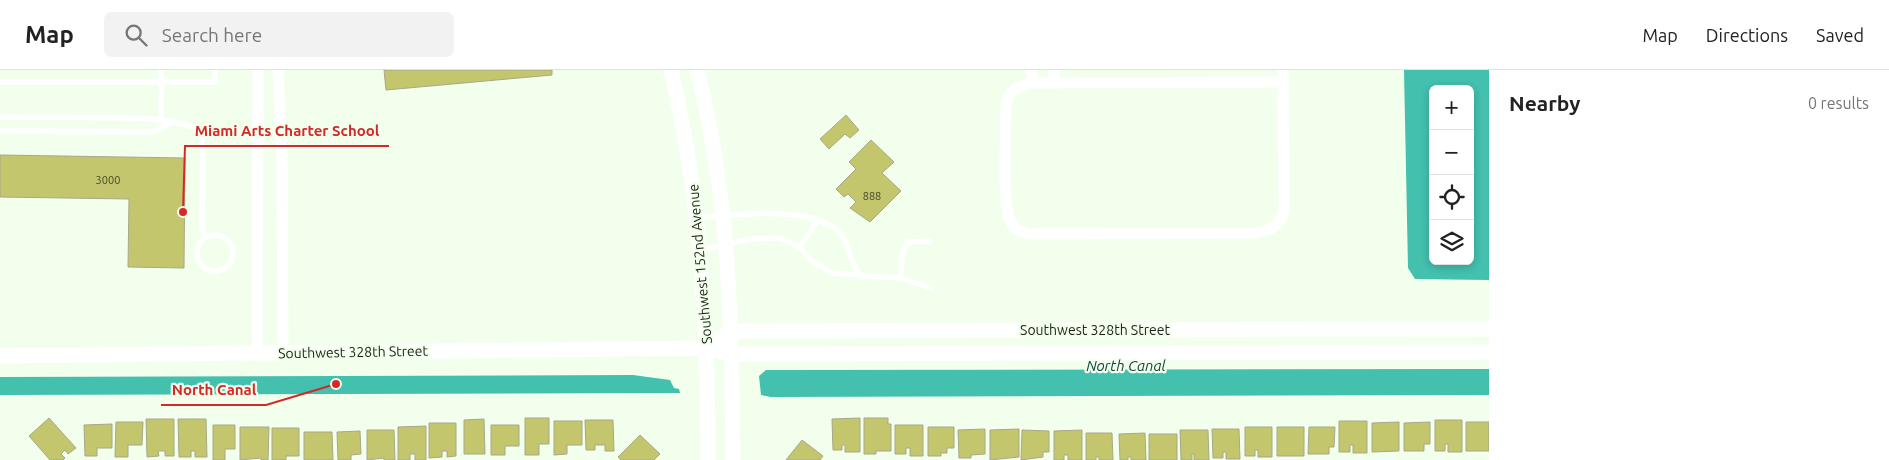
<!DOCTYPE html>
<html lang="en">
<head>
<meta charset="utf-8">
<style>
  body { margin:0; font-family:Ubuntu,sans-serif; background:#f2f2f2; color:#222 }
  .controls { position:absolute; right:15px; top:15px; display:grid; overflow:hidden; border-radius:8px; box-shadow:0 2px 8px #0003 }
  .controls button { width:45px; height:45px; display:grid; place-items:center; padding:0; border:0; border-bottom:1px solid #e0e0e0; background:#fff; color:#222; font:25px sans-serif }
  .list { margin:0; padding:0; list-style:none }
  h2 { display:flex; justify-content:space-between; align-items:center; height:65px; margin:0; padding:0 20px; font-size:21px }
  h2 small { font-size:16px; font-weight:400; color:#767676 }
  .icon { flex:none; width:28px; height:28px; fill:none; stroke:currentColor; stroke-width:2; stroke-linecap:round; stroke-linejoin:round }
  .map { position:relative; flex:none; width:1489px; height:390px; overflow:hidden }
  header { display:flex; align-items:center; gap:30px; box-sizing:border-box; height:70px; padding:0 25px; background:#fff; border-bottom:1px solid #e0e0e0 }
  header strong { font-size:24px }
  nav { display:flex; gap:28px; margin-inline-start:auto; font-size:18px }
  .search { width:350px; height:45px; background:#f2f2f2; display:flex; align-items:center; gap:12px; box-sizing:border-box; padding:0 18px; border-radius:8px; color:#767676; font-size:19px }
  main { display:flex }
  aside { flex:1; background:#fff }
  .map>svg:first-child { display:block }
</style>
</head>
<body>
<header>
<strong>Map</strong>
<div class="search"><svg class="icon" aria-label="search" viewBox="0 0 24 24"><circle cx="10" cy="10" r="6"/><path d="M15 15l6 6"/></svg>Search here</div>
<nav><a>Map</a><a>Directions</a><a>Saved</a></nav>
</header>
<main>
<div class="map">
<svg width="1489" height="390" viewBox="0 0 1489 390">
  <rect width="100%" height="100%" fill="#f3ffed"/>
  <path fill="#43c0ae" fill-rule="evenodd" d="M 1404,0 L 1489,0 L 1489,210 L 1415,209 L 1408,198 ZM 1433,19 L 1470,19 L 1470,191 L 1433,191 Z
    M 1489,299 L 1489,325 L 771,327 L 761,325 L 759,306 L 766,300 Z
    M 633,305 L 670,310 L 674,318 L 679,319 L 680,323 L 0,325 L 0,307 Z"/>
  <path fill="#c4c66d" stroke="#a6a889" d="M 384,0 L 552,0 L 552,5 L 386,20 Z
    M 846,45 L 859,60 L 850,68 L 845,64 L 829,79 L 820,69 Z
    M 871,70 L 894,92 L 882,103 L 901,121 L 870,152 L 850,138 L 856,132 L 848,124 L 844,127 L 836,119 L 856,99 L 849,92 Z
    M 0,85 L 185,88 L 184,198 L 128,197 L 129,129 L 0,127 Z
    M 49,348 L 76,378 L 68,384 L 65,380 L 61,384 L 65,388 L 63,390 L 50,390 L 29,366 Z
    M 525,348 L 549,348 L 549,374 L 539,374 L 539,385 L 525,385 Z
    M 860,348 L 860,382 L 845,382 L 845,375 L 842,375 L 842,380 L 833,380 L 832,349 Z
    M 864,348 L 888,348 L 888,354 L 891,354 L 891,381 L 876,381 L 876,384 L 864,384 Z
    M 146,349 L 174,349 L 174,386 L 165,386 L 165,381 L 158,381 L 159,386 L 147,387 Z
    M 178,349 L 206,349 L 207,387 L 195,387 L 195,381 L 191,381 L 191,387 L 179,387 Z
    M 484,349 L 485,384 L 464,384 L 464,350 Z
    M 585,350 L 613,350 L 614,381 L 605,381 L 605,375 L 595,375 L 595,380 L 586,380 Z
    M 1435,350 L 1462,350 L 1462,382 L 1448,382 L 1448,374 L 1445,374 L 1445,381 L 1435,381 Z
    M 554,351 L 582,351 L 582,375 L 567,375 L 567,384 L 554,385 Z
    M 1339,351 L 1367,351 L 1367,383 L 1353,383 L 1353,375 L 1350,375 L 1350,382 L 1339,382 Z
    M 116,352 L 143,352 L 142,375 L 128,375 L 128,387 L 115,387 Z
    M 1399,352 L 1399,381 L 1372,382 L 1372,353 Z
    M 1430,352 L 1430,374 L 1424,374 L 1424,381 L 1404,381 L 1404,353 Z
    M 1466,352 L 1489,352 L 1489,381 L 1466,381 Z
    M 429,353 L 456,353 L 456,386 L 447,387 L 447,381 L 442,381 L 442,387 L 429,388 Z
    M 112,354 L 112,378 L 97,378 L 97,386 L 85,386 L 84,355 Z
    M 213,355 L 235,355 L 235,379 L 225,379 L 225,390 L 213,390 Z
    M 491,355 L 519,355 L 519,376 L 505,376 L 505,385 L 491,385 Z
    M 895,355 L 923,355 L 923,386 L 910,386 L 910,378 L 906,378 L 906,384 L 895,384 Z
    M 426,356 L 426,390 L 415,390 L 415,384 L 410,384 L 410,390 L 398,390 L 398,357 Z
    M 240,357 L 269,357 L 268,390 L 261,390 L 261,388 L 240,390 Z
    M 928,357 L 954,357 L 954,378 L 947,378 L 947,383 L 941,383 L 941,386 L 928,386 Z
    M 1245,357 L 1272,357 L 1272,387 L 1258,387 L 1258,380 L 1255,380 L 1255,386 L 1245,386 Z
    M 1277,357 L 1304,357 L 1304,386 L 1277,386 Z
    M 1309,357 L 1335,357 L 1334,377 L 1329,377 L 1329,384 L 1308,384 Z
    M 272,358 L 299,358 L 299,386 L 286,386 L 286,390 L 272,390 Z
    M 985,359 L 985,384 L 971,385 L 971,388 L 959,388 L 958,360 Z
    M 1019,359 L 1019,387 L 990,390 L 990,360 Z
    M 1212,359 L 1239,359 L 1240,389 L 1226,389 L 1226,382 L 1223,382 L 1223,388 L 1213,388 Z
    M 367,360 L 394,360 L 395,390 L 384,390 L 384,388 L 367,390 Z
    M 1022,360 L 1049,361 L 1049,382 L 1043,382 L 1043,387 L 1021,390 Z
    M 1082,360 L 1082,390 L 1068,390 L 1068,385 L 1064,385 L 1064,390 L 1054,390 L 1054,361 Z
    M 1180,360 L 1208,360 L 1209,390 L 1194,390 L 1194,384 L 1192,384 L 1192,390 L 1181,390 Z
    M 360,361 L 361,384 L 351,385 L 351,390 L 338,390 L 337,362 Z
    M 304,362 L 332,362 L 333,390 L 304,390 Z
    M 1086,363 L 1112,363 L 1113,390 L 1099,390 L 1099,387 L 1096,387 L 1096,390 L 1086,390 Z
    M 1145,363 L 1146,390 L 1131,390 L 1131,387 L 1128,387 L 1128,390 L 1120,390 L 1119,364 Z
    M 1149,364 L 1177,364 L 1177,390 L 1149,390 Z
    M 640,365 L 660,384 L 654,390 L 621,390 L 618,387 Z
    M 802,370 L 823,386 L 820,390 L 786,390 Z"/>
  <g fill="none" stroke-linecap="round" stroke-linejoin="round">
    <path stroke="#fff" stroke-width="5.5" d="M 0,12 L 161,12 L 161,0
      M 0,47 L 144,48 L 174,52 L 217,63 L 311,64
      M 161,49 L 161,12 L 215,12 L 215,0
      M 203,59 L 202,158 L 205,168
      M 0,61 L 152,62 L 173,52
      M 698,148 C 733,144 809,136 837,160 C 851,172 847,191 862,207
      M197 183a18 18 0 1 1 36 0a18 18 0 1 1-36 0Z
      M 800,177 L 817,151
      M 701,180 L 751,169 L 780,168 L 800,177 L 812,191 L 832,203 L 901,208 L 931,218
      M 901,208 L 902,185 L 907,172 L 929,171"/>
    <path stroke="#fff" stroke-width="11" d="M 278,0 L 282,88 L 283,283
      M 1030,0 L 1035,13
      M 1054,0 L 1055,13
      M 1283,12 L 1035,13 C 1020,14 1009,19 1006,35 C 1006,57 1002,135 1010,150 C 1014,159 1022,163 1031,164 L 1256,163 C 1272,160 1282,155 1284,138 L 1283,0
      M 257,283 L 258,0"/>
    <path stroke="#fff" stroke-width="15" d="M 671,0 C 701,129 708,258 708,390
      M 697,0 C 730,128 732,259 733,390
      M 707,278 L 731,261 L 1489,259
      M 0,286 L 707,278 L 731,284 L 749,284 L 1489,282"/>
  </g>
  <g text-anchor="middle" stroke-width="4.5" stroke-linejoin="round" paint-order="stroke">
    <g font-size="11" fill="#464b2d">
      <text x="108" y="114">3000</text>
      <text x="872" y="130">888</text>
    </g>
    <g font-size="14" fill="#1c2218" stroke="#f3ffed">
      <text transform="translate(700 194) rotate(-95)" y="5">Southwest 152nd Avenue</text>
      <text x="1095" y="265">Southwest 328th Street</text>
      <text transform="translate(353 282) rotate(-1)" y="5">Southwest 328th Street</text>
    </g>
    <g font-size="15" font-style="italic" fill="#0e453e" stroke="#f3ffed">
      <text x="1126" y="301">North Canal</text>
    </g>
  </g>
  <path fill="none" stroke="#d62828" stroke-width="2" d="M183 142L185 76H389M336 314L266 335H161"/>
  <g fill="#d62828" stroke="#f3ffed" stroke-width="2">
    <circle cx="183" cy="142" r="5"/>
    <circle cx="336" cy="314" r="5"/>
  </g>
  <g font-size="15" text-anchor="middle" font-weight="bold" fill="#d62828" stroke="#f3ffed" stroke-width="4.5" stroke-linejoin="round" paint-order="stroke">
    <text x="287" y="66">Miami Arts Charter School</text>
    <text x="214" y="325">North Canal</text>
  </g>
</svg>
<div class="controls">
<button>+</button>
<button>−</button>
<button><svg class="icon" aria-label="locate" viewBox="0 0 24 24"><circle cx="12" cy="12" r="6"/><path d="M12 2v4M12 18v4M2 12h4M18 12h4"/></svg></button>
<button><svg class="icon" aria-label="layers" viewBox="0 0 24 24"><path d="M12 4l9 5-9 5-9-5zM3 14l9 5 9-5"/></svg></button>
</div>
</div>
<aside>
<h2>Nearby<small>0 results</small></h2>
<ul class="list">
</ul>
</aside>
</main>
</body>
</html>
